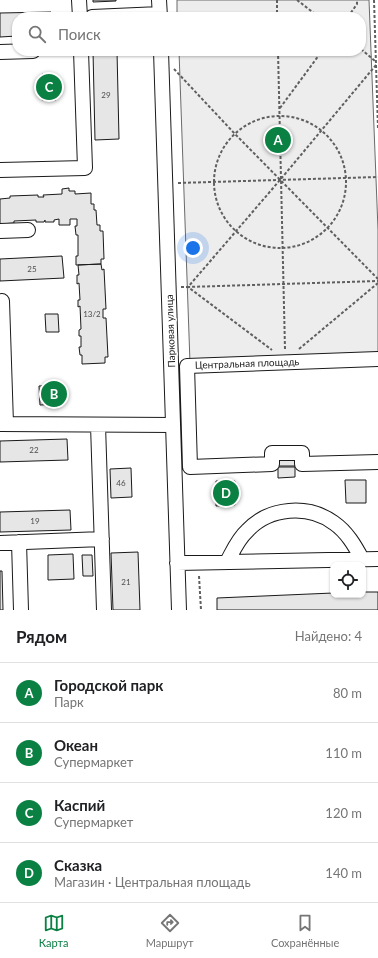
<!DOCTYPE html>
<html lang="ru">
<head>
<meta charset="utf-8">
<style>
  body { margin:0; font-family:Lato,sans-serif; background:#f6f6f6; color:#202124 }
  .controls { position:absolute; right:12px; bottom:12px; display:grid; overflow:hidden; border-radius:8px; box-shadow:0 1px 3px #0004 }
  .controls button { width:36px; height:36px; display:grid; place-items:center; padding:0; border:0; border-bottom:1px solid #e0e0e0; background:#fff; color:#202124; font:20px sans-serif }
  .you { position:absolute; left:193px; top:248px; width:14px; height:14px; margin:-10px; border:3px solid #fff; border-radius:50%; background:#1a73e8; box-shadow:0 0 0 6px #1a73e833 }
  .badge { display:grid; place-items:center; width:26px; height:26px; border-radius:50%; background:#0b8043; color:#fff; font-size:13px; font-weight:700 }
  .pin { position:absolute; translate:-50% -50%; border:2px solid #fff; box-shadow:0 1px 4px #0006 }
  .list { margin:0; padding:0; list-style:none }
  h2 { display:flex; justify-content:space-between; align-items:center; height:52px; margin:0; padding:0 16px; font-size:17px }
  h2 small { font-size:13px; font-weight:400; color:#757577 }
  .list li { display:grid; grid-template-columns:26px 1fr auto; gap:12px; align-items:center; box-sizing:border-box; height:60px; padding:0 16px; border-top:1px solid #e0e0e0 }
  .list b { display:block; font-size:15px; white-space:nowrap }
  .list p { margin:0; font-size:13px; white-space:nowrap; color:#757577 }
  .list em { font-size:13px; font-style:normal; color:#757577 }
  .icon { flex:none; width:22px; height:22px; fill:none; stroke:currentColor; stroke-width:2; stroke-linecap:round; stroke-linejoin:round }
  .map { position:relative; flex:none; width:378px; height:610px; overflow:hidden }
  .search { position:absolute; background:#fff; box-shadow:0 1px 3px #0004; left:12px; right:12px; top:12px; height:44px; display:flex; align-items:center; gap:10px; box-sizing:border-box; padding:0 14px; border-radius:16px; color:#757577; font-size:15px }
  .sheet { height:292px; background:#fff }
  nav { display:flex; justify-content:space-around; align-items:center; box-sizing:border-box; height:56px; border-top:1px solid #e0e0e0; background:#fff; font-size:11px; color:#757577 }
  nav a { display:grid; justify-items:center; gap:2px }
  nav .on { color:#0b8043 }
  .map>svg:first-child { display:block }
</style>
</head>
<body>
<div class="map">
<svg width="378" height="610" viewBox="0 0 378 610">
  <rect width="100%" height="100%" fill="#fff"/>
  <path fill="#ededed" stroke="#6a6a6a" d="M 177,0 L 369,0 L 378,230 L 378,357 L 190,363 L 179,51 L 361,51 L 361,17 L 177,17 Z"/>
  <path fill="#e6e6e6" stroke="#1a1a1a" d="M 93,0 L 116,0 L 116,1 L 93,2 Z
    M 51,12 L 51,17 L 17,17 L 17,36 L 0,37 L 0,13 Z
    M 93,51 L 117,51 L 119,139 L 95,140 Z
    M 42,74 L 55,74 L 56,100 L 42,100 Z
    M 69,188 L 69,191 L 75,191 L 75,194 L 91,193 L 91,204 L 94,204 L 94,210 L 96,210 L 97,225 L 100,225 L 100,231 L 103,231 L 104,259 L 101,259 L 101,264 L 76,265 L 76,256 L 78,256 L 78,235 L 76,235 L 75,226 L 77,226 L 77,219 L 70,219 L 70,225 L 59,225 L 59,219 L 54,220 L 54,222 L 45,222 L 45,220 L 44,222 L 36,222 L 36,220 L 14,221 L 14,223 L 0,224 L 0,199 L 10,198 L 10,196 L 38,195 L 38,197 L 44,197 L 43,195 L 62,194 L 62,189 Z
    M 62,256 L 64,278 L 0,281 L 0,259 Z
    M 101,264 L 102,270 L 104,269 L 106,309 L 103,309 L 103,318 L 106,318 L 108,357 L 105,357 L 105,363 L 82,364 L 82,355 L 80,355 L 79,347 L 81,347 L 81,336 L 79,336 L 79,330 L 81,329 L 80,306 L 78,307 L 78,300 L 80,300 L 79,283 L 77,284 L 77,275 L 79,275 L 78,265 Z
    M 45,314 L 58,314 L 59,332 L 46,332 Z
    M 62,385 L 63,404 L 40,405 L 39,386 Z
    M 67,439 L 68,460 L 0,462 L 0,441 Z
    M 300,454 L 300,466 L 274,466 L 274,455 Z
    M 278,467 L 295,467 L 295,477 L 278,478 Z
    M 131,468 L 132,497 L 111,498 L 110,469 Z
    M 345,480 L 366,480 L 366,503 L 346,503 Z
    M 216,481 L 235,481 L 235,505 L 216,506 Z
    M 70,510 L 71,530 L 0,532 L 0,512 Z
    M 138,552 L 140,610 L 113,610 L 111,553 Z
    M 73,554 L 74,579 L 48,580 L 48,555 Z
    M 82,555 L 92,555 L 93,576 L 83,576 Z
    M 0,571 L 2,571 L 3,610 L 0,610 Z
    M 363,592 L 378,592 L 378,610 L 217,610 L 217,598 L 333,593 L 333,595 L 363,595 Z"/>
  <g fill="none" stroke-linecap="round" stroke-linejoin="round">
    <defs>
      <path id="minor" d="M 79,0 L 80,17
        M 159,0 L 160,17
        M 92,17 L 160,14
        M 161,51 L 179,610
        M 0,52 L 33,51
        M 0,170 L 85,168 L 81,51
        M 0,231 L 28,230
        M 2,301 L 6,424
        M 378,359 L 187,366 L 190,467 L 272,464 L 272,453 L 302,453 L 302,464 L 378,462
        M 0,424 L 173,425
        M 98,425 L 104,610
        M 19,542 L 21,610
        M 0,543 L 102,539
        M 227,562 C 233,551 238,539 247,531 C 269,507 308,504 334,523 C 347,532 355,546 362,559
        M 177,563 L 378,559"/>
    </defs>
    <use href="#minor" stroke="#1a1a1a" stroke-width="16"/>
    <path stroke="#5f5f5f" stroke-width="2" stroke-dasharray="3 2" stroke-linecap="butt" d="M 277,0 L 277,17
      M 297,0 L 319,17
      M 374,0 L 378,129
      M 348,17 L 357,4 L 357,0
      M 361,49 L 375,61
      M 278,51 L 285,349
      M 376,65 L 280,180 L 188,287 L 378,281
      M 174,69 L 235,134 L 378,279
      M 280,108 L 322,51
      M214 182a66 66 0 1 1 132 0a66 66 0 1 1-132 0Z
      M 178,183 L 378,177
      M 181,287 L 188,287 L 272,350
      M 299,349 L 378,283
      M 199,576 L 201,610"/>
    <use href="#minor" stroke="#fff" stroke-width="14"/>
  </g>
  <g text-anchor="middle" stroke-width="3" stroke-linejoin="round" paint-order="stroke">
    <g font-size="8" fill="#4d4d4d">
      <text x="106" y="98">29</text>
      <text x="32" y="272">25</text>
      <text x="92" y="317">13/2</text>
      <text x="34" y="453">22</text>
      <text x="121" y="486">46</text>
      <text x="35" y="524">19</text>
      <text x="126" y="585">21</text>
    </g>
    <g font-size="10" fill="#1a1a1a" stroke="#fff">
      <text transform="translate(170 331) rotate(-92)" y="4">Парковая улица</text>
      <text transform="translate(247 363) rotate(-2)" y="4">Центральная площадь</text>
    </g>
  </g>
</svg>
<div class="controls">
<button><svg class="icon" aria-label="locate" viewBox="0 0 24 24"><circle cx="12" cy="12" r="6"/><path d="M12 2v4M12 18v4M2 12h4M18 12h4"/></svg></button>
</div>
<div class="you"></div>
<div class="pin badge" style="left:278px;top:140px">A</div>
<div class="pin badge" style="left:54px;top:394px">B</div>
<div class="pin badge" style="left:49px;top:87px">C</div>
<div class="pin badge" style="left:226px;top:493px">D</div>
<div class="search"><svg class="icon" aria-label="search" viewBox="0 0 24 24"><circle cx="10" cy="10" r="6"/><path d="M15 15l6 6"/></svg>Поиск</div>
</div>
<section class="sheet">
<h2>Рядом<small>Найдено: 4</small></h2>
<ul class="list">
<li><span class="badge">A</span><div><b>Городской парк</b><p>Парк</p></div><em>80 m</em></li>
<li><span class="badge">B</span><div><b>Океан</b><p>Супермаркет</p></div><em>110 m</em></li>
<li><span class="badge">C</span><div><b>Каспий</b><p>Супермаркет</p></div><em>120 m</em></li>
<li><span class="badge">D</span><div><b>Сказка</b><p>Магазин · Центральная площадь</p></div><em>140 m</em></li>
</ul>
</section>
<nav>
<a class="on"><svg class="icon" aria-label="map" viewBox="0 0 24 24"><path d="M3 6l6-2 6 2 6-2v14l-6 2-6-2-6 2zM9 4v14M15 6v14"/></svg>Карта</a>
<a><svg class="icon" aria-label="directions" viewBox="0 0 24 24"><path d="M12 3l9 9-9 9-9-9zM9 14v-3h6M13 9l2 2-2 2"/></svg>Маршрут</a>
<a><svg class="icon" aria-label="saved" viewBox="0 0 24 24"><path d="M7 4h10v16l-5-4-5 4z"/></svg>Сохранённые</a>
</nav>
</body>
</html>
